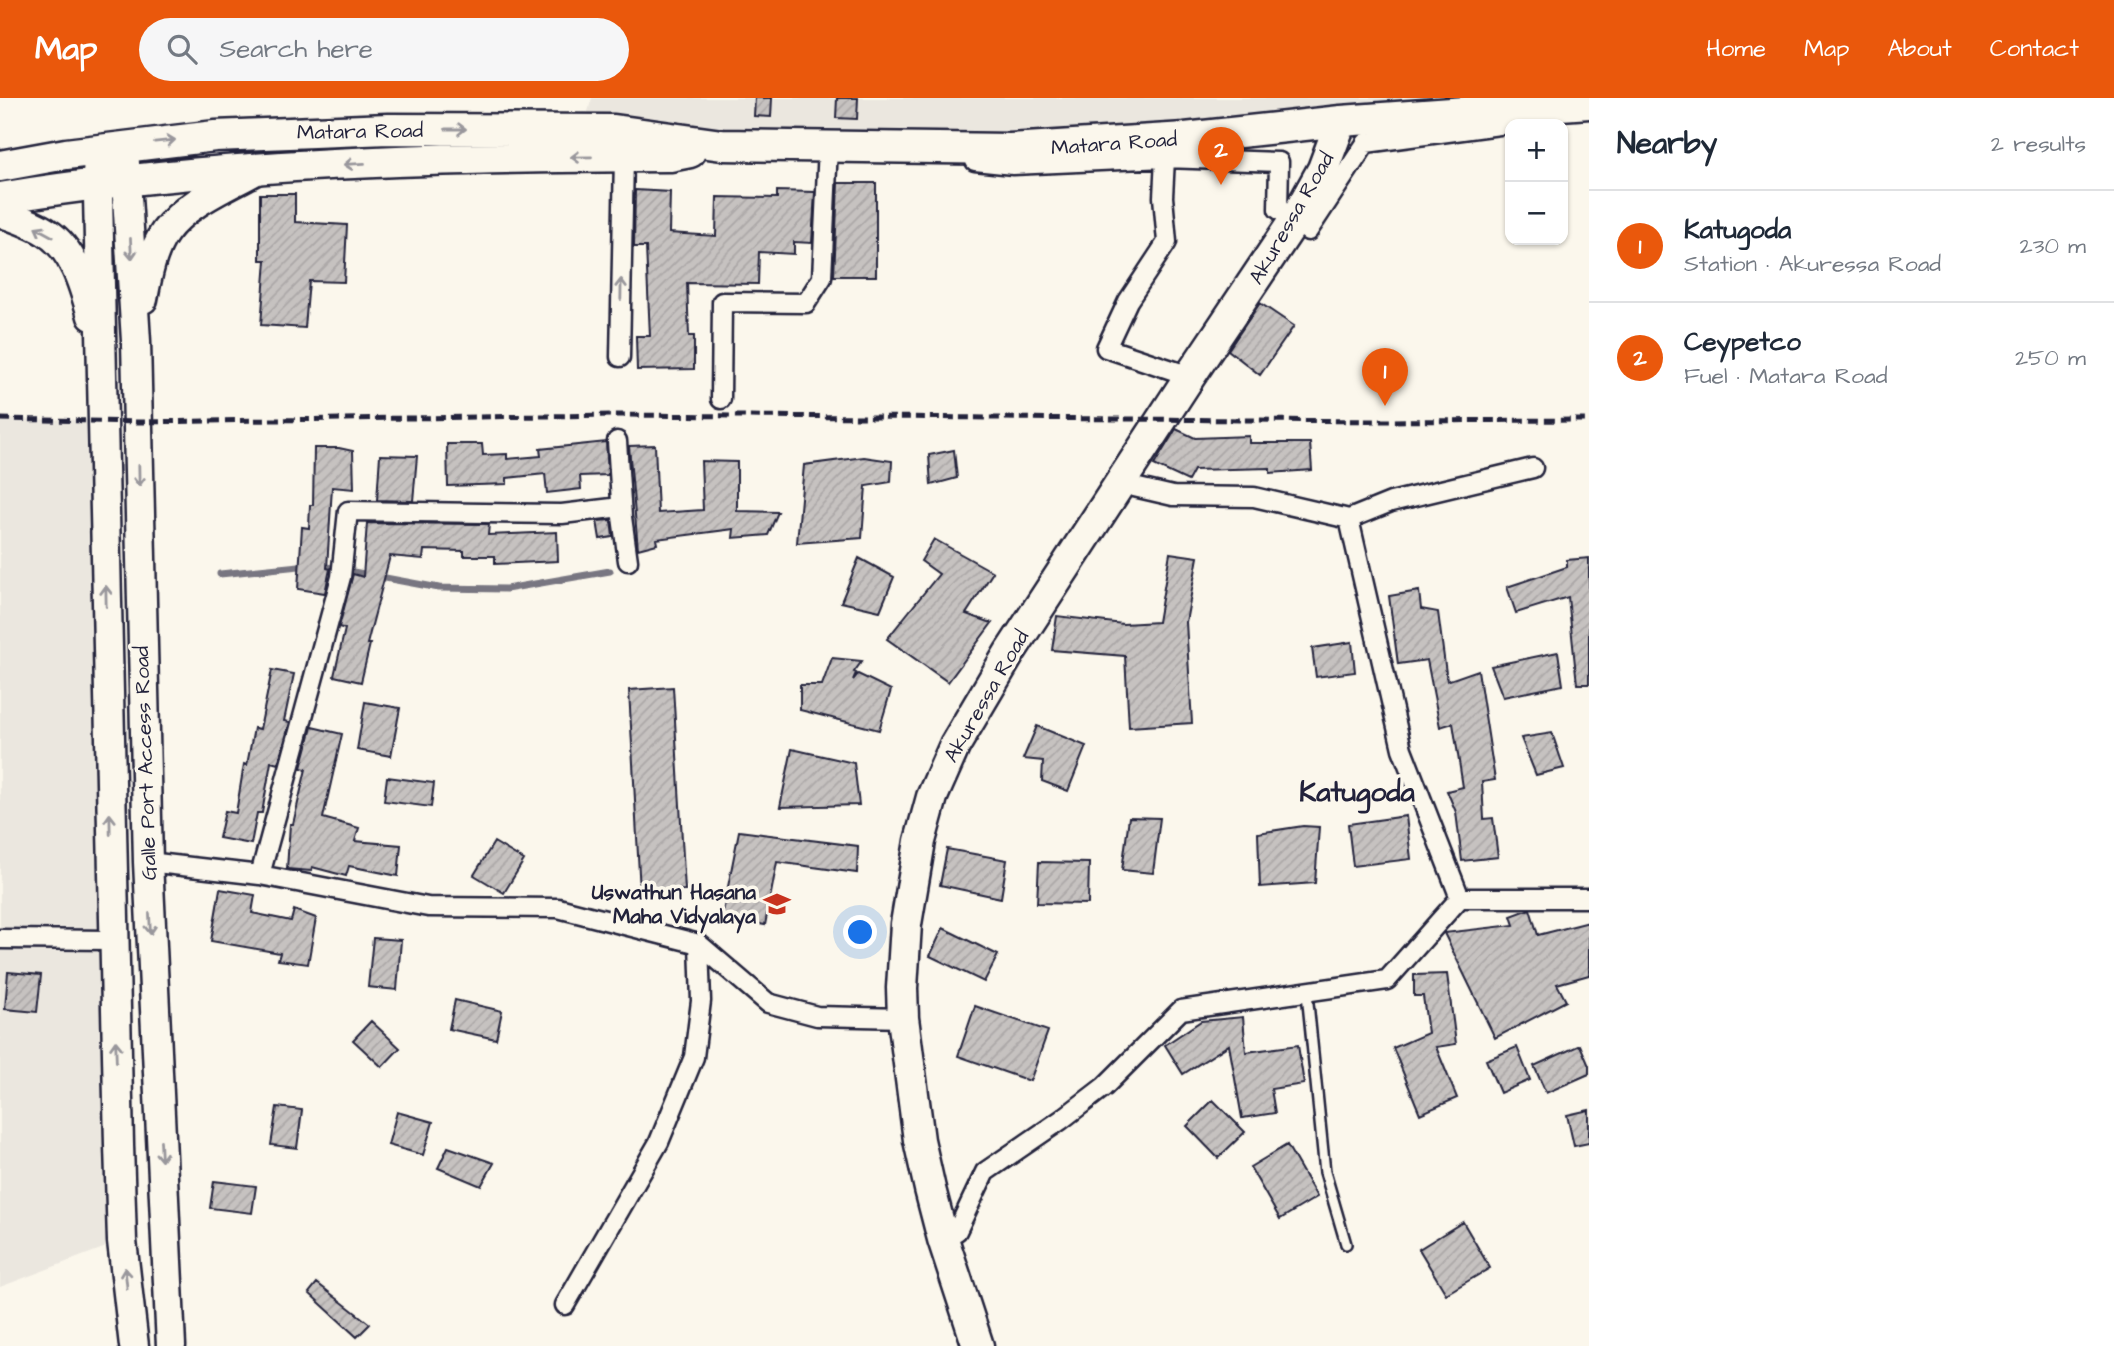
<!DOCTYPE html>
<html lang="en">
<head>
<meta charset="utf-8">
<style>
  body { margin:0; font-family:"Architects Daughter",sans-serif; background:#f6f6f7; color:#1f2937 }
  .controls { position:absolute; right:21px; top:21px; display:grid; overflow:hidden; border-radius:14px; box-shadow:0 2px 5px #0004 }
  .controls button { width:63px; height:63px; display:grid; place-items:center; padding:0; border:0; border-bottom:2px solid #e0e1e3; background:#fff; color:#1f2937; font:35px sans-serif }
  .you { position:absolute; left:861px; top:835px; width:24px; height:24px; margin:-18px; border:5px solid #fff; border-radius:50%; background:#1a73e8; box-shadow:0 0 0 10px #1a73e833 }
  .badge { display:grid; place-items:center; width:46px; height:46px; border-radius:50%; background:#ea580c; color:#fff; font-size:23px; font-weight:700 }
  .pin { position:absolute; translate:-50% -58px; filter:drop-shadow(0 2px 4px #0008) }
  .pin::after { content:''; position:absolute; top:37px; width:24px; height:21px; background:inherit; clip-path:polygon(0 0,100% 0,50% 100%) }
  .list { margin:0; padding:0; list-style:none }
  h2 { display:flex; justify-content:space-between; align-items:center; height:91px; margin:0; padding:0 28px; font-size:30px }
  h2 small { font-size:23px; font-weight:400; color:#747a83 }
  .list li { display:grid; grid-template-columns:46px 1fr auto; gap:21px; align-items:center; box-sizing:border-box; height:112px; padding:0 28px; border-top:2px solid #e0e1e3 }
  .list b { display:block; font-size:26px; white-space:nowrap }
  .list p { margin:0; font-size:23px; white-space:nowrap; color:#747a83 }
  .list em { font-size:23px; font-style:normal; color:#747a83 }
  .icon { flex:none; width:38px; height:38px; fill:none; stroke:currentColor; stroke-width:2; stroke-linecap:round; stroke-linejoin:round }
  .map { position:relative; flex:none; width:1589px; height:1248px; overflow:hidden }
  header { display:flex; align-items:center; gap:42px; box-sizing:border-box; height:98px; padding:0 35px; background:#ea580c; color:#fff }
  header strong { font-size:33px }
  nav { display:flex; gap:38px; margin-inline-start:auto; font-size:24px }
  .search { width:490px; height:63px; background:#f6f6f7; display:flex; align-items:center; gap:18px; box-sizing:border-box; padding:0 24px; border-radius:38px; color:#747a83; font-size:26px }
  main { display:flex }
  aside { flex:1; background:#fff }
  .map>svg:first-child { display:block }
</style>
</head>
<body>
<header>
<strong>Map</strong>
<div class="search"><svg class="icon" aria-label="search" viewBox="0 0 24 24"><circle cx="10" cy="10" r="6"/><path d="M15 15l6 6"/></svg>Search here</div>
<nav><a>Home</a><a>Map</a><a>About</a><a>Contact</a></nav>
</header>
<main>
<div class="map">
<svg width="1589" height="1248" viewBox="0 0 1589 1248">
  <defs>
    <pattern id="building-hatch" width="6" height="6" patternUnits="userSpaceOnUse" patternTransform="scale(1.75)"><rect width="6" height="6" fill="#c6c2c0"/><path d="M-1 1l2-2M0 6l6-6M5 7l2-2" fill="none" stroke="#aaa6a6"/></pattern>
  </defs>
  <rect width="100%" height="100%" fill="#fbf7ec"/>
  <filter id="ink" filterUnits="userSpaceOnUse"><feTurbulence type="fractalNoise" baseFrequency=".0143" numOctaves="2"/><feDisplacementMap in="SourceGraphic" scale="14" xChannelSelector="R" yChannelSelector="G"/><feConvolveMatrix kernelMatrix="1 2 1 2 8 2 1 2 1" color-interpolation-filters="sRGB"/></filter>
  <g filter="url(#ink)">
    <path fill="#ebe7df" d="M 592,0 L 1589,0 L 1185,40 L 722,47 L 587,17 Z
      M 0,321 L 102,322 L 122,1143 L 0,1189 Z"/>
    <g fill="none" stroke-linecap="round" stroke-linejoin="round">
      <path stroke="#787681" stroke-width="7" d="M 321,468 L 439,490 L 506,491 L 610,473
        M 220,476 L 309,467"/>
    </g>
    <path fill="url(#building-hatch)" stroke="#22223b" stroke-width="2" d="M 755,0 L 772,0 L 771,19 L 754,18 Z
      M 837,0 L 858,0 L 857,21 L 836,20 Z
      M 838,85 L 876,85 L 876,178 L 834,178 Z
      M 635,92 L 670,94 L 669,135 L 716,138 L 717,99 L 777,100 L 777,93 L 815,94 L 812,145 L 794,144 L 794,156 L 759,154 L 758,186 L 687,185 L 689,238 L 694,238 L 694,271 L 637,272 L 636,238 L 650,238 L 646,149 L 634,149 Z
      M 260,96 L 295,96 L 295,124 L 347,127 L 344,184 L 309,183 L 305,230 L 261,227 L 266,162 L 260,162 Z
      M 1260,205 L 1294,228 L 1260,277 L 1228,252 Z
      M 1176,331 L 1195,340 L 1249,338 L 1249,345 L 1310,345 L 1312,372 L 1270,375 L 1270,370 L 1194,372 L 1188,383 L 1154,367 Z
      M 606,344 L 608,377 L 580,378 L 581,391 L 547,395 L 545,376 L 507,380 L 507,386 L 448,388 L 447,346 L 482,346 L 483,357 L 507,356 L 507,361 L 541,358 L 540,351 Z
      M 655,347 L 658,415 L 703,412 L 701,363 L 737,364 L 737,413 L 778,414 L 768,437 L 733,440 L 734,431 L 656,441 L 657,446 L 638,451 L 629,348 Z
      M 314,350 L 339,350 L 353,353 L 354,391 L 332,389 L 327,470 L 330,471 L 325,495 L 298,491 L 302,429 L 309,430 L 310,407 L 313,407 Z
      M 954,352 L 957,380 L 931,387 L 929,357 Z
      M 380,357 L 417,358 L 413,403 L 377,402 Z
      M 864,359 L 892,363 L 891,384 L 866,388 L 862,440 L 797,445 L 804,367 Z
      M 611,422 L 613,439 L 600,441 L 597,423 Z
      M 367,425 L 489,426 L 488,437 L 557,434 L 558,463 L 495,466 L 495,458 L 464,458 L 464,453 L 424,452 L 423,461 L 390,458 L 367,546 L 370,546 L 361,584 L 334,578 L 345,531 L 339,529 L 353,476 L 363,479 Z
      M 934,441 L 993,474 L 966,516 L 992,525 L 948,584 L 887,541 L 939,476 L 921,463 Z
      M 1170,455 L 1198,459 L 1186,524 L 1192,625 L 1129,629 L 1125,558 L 1052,552 L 1057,518 L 1123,526 L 1158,524 Z
      M 859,460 L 894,479 L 880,513 L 841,504 Z
      M 1589,460 L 1589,586 L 1577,586 L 1568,499 L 1516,515 L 1507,489 L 1567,469 L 1567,462 Z
      M 1419,493 L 1421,511 L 1438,514 L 1447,583 L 1478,572 L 1495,682 L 1482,684 L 1484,721 L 1493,720 L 1498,759 L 1462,763 L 1456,714 L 1447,693 L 1463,689 L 1453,625 L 1440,629 L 1427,562 L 1398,566 L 1389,498 Z
      M 1352,544 L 1355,574 L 1316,579 L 1312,550 Z
      M 1558,554 L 1563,587 L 1503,599 L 1491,568 Z
      M 832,560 L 862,563 L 854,574 L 856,575 L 853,582 L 858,576 L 891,592 L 879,632 L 800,612 L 800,587 L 822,587 Z
      M 272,572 L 294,576 L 284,623 L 290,624 L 278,666 L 271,664 L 262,715 L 257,715 L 251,746 L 219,740 L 225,713 L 236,715 L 244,666 L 247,667 L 254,630 L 260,631 Z
      M 673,589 L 685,792 L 640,794 L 629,592 Z
      M 365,604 L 400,610 L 391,658 L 357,652 Z
      M 1037,628 L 1086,648 L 1068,693 L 1042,683 L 1043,663 L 1023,661 Z
      M 312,629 L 342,636 L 323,720 L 359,730 L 355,743 L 401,747 L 398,778 L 349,768 L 346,778 L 312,769 L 311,773 L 287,771 L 290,726 L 293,726 L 306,671 L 301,670 Z
      M 1552,635 L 1564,670 L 1536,677 L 1521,640 Z
      M 792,651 L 854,665 L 859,707 L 780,709 Z
      M 387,679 L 434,685 L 431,709 L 384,703 Z
      M 1406,718 L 1411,761 L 1353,768 L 1348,726 Z
      M 1129,719 L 1160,720 L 1153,775 L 1122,772 Z
      M 1303,728 L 1319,729 L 1315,785 L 1260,789 L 1258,735 Z
      M 739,733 L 858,748 L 857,775 L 777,764 L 765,827 L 722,819 Z
      M 494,744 L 524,762 L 504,795 L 474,777 Z
      M 947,751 L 1007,762 L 1001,800 L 940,787 Z
      M 1039,764 L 1089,765 L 1088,806 L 1037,805 Z
      M 220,791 L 255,797 L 252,815 L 291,823 L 294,812 L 316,820 L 308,866 L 278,862 L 280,855 L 211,843 Z
      M 1530,811 L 1538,837 L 1589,824 L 1589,877 L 1557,886 L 1566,903 L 1495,940 L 1444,835 L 1514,827 L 1511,818 Z
      M 943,830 L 998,857 L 984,884 L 930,858 Z
      M 373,840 L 401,842 L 397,892 L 368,889 Z
      M 8,874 L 41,877 L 37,914 L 5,911 Z
      M 1447,876 L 1456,946 L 1436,949 L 1457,1000 L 1420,1016 L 1393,950 L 1428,935 L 1423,898 L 1414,898 L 1414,877 Z
      M 455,902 L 502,913 L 496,941 L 449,931 Z
      M 975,908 L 1048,933 L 1030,983 L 958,958 Z
      M 1243,919 L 1246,954 L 1298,947 L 1304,986 L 1271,991 L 1275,1015 L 1242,1020 L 1229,947 L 1183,976 L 1165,947 L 1201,923 Z
      M 371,923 L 400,950 L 382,969 L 353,942 Z
      M 1580,947 L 1589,968 L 1589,976 L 1546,995 L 1534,968 Z
      M 1517,949 L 1530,982 L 1500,995 L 1486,962 Z
      M 1213,1002 L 1245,1034 L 1218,1060 L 1187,1028 Z
      M 277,1009 L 302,1012 L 297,1050 L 271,1047 Z
      M 1589,1012 L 1589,1045 L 1574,1048 L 1567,1017 Z
      M 397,1014 L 433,1024 L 423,1057 L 388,1047 Z
      M 1287,1047 L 1317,1099 L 1280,1121 L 1250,1069 Z
      M 448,1049 L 494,1065 L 481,1088 L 438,1070 Z
      M 214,1083 L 256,1088 L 252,1115 L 210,1110 Z
      M 1463,1124 L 1490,1170 L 1446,1196 L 1419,1151 Z
      M 317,1185 L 370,1226 L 357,1239 L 309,1195 Z"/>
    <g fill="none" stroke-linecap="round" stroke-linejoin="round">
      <defs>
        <path id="service" d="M 1307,895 L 1325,1074 L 1346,1146"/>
        <path id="minor" d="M 1165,60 L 1163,99 L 1167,144 L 1128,203 L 1106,250 L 1190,278
          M 975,63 L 1013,67 L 1165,60 L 1279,64 L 1278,111 L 1308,133 L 1366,45 L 1529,23
          M 620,259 L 624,59
          M 721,301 L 722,204 L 806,205 L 822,180 L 828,48 L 836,49
          M 617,343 L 622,419 L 628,463
          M 1121,386 L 1173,398 L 1254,399 L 1349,421 L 1391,404 L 1533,370
          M 1349,421 L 1402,651 L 1460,800
          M 148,764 L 260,777 L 428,809 L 558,810 L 699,846 L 768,905 L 817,918 L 903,920
          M 260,777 L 341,479 L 348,413 L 562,416 L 621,409
          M 0,841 L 113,842
          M 943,1141 L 957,1133 L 985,1074 L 1061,1022 L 1104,989 L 1181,912 L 1387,882 L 1460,800 L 1589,800
          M 565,1207 L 659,1044 L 694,959 L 701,903 L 699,846"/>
        <path id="primary" d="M 124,50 L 136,243 L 148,764 L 171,1248
          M 97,52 L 119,1047 L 122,1143 L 134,1248
          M 0,114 C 15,120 32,125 46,134 C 74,151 84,189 92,218
          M 143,201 C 147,179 152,152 165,134 C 186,105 226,89 256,72"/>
        <path id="trunk" d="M 0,68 L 66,56 L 215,38 L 388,31 L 614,32 L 722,47 L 1010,51 L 1185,40 L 1341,23 L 1589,5
          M 0,100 C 218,64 449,59 670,58 L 690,54
          M 978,1248 L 943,1141 L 930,1091 L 919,1042 L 903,920 L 902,890 L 906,826 L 920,743 L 932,699 L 955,647 L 1010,554 L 1190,278 L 1294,123 L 1323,71 L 1341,23"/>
      </defs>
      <use href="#service" stroke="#22223b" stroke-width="14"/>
      <use href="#minor" stroke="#22223b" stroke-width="23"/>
      <use href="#primary" stroke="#22223b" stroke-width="33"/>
      <use href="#trunk" stroke="#22223b" stroke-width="35"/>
      <use href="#service" stroke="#fbf7ec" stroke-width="9"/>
      <use href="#minor" stroke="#fbf7ec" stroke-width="18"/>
      <use href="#primary" stroke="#fbf7ec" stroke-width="28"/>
      <use href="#trunk" stroke="#fbf7ec" stroke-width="30"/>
      <path stroke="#22223b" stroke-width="5" stroke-dasharray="10 5" stroke-linecap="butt" d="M 0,321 L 138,324 L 614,317 L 1378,323 L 1589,322"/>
    </g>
    <defs><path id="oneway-shaft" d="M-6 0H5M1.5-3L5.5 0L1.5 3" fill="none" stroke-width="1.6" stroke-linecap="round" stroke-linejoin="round" transform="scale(1.75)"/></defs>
    <g stroke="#99979c">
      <use href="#oneway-shaft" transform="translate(456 31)"/>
      <use href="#oneway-shaft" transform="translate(165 43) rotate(-6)"/>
      <use href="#oneway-shaft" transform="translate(581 59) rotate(179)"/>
      <use href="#oneway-shaft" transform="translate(354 66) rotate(177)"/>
      <use href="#oneway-shaft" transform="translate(44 134) rotate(-151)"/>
      <use href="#oneway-shaft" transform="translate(131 151) rotate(87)"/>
      <use href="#oneway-shaft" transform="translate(621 191) rotate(-89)"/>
      <use href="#oneway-shaft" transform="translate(139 378) rotate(89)"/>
      <use href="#oneway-shaft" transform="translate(106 498) rotate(-91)"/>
      <use href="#oneway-shaft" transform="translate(110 726) rotate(-91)"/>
      <use href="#oneway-shaft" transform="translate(150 826) rotate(87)"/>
      <use href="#oneway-shaft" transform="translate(116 953) rotate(-92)"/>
      <use href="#oneway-shaft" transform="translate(161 1053) rotate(87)"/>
      <use href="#oneway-shaft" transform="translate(126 1180) rotate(-96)"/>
    </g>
  </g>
  <defs>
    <symbol id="university-bare" viewBox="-9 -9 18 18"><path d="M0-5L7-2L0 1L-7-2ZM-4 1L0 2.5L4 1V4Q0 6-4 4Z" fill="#c8321e" stroke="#fbf7ec" stroke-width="2.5" paint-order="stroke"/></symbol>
  </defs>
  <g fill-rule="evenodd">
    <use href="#university-bare" x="758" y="787" width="38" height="38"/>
  </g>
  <g text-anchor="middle" stroke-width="7" stroke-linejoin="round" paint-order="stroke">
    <g font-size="21" fill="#22223b" stroke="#fbf7ec">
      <text transform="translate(360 33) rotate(-1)" y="7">Matara Road</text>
      <text transform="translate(1114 45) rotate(-4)" y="7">Matara Road</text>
      <text transform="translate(1291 120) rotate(-60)" y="7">Akuressa Road</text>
      <text transform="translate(986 598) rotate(-60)" y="7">Akuressa Road</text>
      <text transform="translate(145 665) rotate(-92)" y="7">Galle Port Access Road</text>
    </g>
    <g font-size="21" font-weight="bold" fill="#22223b" stroke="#fbf7ec" text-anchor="end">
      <text x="756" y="801">Uswathun Hasana<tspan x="756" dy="24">Maha Vidyalaya</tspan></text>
    </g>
    <g font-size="28" font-weight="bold" fill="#22223b" stroke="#fbf7ec">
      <text x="1357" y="703">Katugoda</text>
    </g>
  </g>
</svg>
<div class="controls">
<button>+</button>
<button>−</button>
</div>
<div class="you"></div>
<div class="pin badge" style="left:1385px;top:308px">1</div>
<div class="pin badge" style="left:1221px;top:87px">2</div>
</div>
<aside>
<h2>Nearby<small>2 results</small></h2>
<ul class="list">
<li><span class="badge">1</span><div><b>Katugoda</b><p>Station · Akuressa Road</p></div><em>230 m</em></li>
<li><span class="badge">2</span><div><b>Ceypetco</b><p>Fuel · Matara Road</p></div><em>250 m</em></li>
</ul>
</aside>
</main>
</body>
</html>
